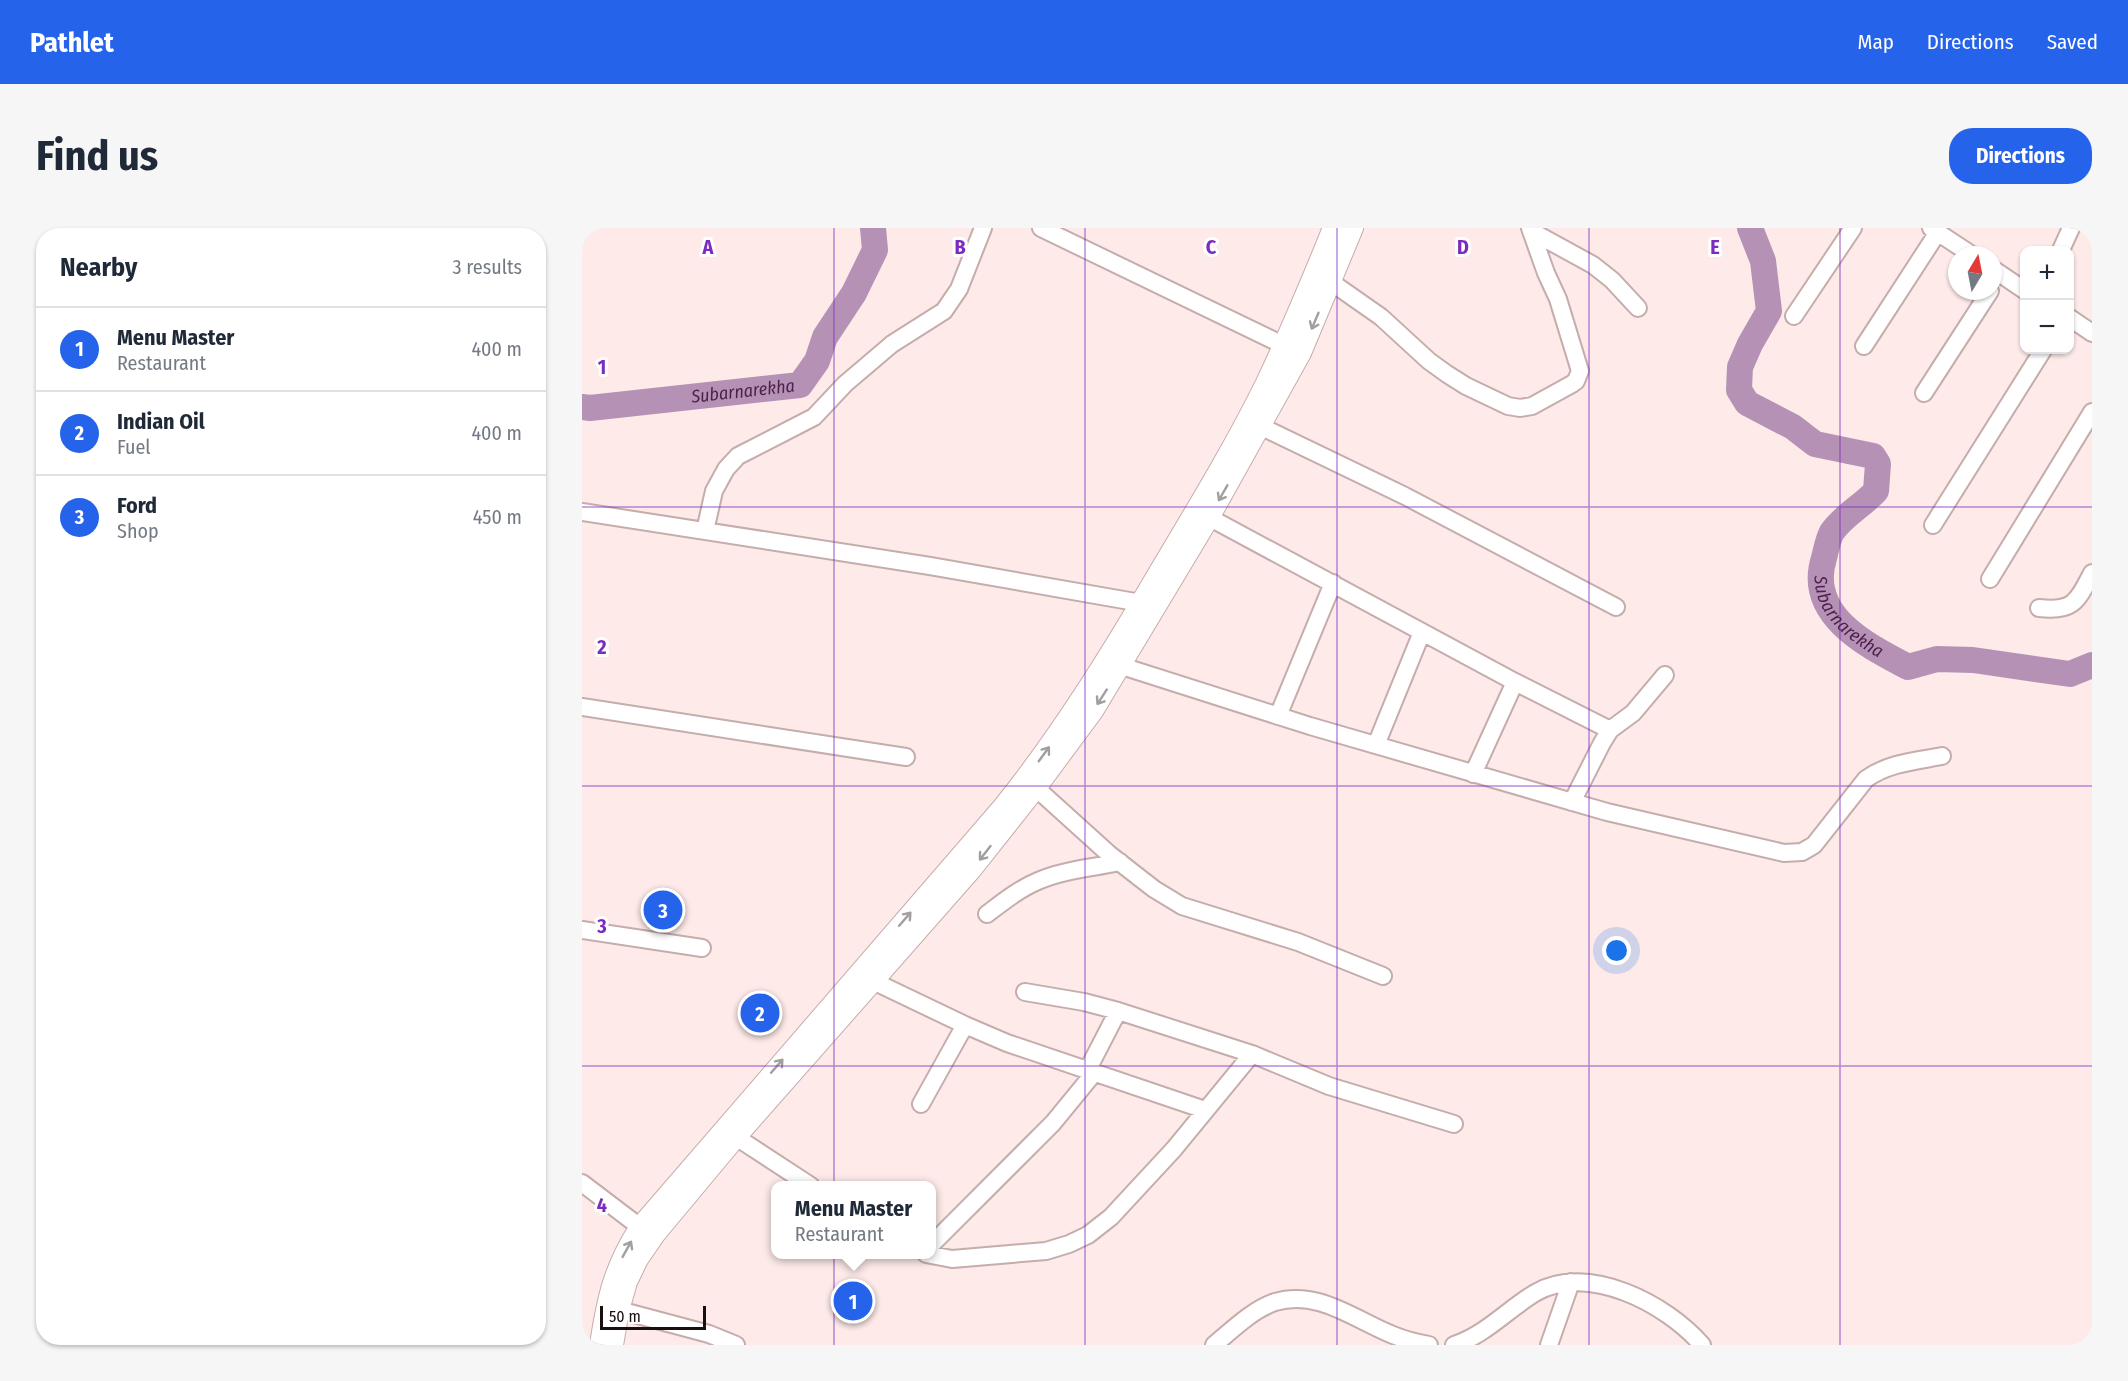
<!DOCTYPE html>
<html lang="en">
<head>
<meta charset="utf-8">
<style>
  body { margin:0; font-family:"Fira Sans Condensed",sans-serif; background:#f6f6f7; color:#1f2937 }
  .controls { position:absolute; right:18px; top:18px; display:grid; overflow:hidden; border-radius:12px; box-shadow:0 2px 4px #0004 }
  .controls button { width:54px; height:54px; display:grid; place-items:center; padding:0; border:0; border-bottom:2px solid #e0e1e3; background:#fff; color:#1f2937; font:30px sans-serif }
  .compass { position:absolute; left:1366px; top:18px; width:54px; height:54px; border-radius:50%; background:#fff; box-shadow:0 2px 4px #0004; rotate:10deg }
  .scale { position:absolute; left:18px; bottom:15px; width:106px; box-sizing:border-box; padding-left:6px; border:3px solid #17100f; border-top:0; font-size:16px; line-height:21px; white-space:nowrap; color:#17100f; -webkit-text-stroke:4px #fff; paint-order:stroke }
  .you { position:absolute; left:1035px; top:723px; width:21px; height:21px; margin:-15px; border:4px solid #fff; border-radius:50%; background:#1a73e8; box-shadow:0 0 0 9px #1a73e833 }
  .badge { display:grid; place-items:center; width:39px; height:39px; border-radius:50%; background:#2563eb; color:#fff; font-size:20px; font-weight:700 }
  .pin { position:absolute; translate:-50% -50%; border:3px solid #fff; box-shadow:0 2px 6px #0006 }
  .popup { position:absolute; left:189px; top:953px; width:165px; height:78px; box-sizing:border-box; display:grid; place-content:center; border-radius:12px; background:#fff; filter:drop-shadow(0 2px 4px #0005); font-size:20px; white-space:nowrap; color:#747a83 }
  .popup b { font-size:22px; color:#1f2937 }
  .popup::after { content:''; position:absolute; left:50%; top:100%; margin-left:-12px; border:12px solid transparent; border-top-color:#fff }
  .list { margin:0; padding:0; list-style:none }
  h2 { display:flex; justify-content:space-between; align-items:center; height:78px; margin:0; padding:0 24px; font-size:26px }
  h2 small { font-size:20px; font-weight:400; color:#747a83 }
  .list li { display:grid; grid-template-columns:39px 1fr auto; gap:18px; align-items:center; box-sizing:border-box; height:84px; padding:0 24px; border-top:2px solid #e0e1e3 }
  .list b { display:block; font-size:22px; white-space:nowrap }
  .list p { margin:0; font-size:20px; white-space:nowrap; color:#747a83 }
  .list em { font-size:20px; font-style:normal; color:#747a83 }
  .map { position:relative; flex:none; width:1510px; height:1117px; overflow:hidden; border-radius:24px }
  header { display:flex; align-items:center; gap:36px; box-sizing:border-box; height:84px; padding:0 30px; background:#2563eb; color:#fff }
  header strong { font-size:28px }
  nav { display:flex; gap:33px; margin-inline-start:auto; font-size:21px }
  .intro { display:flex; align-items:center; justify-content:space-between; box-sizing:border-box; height:144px; padding:0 36px }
  h1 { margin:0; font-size:42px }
  .button { padding:15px 27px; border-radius:24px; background:#2563eb; color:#fff; font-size:21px; font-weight:700 }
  main { display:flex; gap:36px; padding:0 36px }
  aside { flex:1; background:#fff; border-radius:24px; box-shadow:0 2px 4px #0004 }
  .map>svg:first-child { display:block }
</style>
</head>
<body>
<header>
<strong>Pathlet</strong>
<nav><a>Map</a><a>Directions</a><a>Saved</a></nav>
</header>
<div class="intro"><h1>Find us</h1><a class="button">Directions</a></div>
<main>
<aside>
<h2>Nearby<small>3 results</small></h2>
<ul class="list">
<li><span class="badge">1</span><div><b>Menu Master</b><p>Restaurant</p></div><em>400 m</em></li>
<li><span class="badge">2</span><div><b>Indian Oil</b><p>Fuel</p></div><em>400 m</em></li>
<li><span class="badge">3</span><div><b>Ford</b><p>Shop</p></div><em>450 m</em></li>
</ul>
</aside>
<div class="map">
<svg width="1510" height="1117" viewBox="0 0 1510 1117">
  <rect width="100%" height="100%" fill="#fdeae9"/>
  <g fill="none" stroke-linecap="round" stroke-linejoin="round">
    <g stroke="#b592b5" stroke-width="26">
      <path id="s1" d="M 1168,0 L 1181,33 L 1187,83 L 1168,116 L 1158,139 L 1157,162 L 1165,175 L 1211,199 L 1233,216 L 1291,228 L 1296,236 L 1294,263 C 1280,278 1262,287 1250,304 C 1246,311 1244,322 1242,330 C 1224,387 1284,417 1326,439 L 1355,431 L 1391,432 L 1488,446 L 1510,437"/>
      <path id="s2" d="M 0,179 L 8,180 L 218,157 L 235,133 L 243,109 L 272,65 L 293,22 L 291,0"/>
    </g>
    <defs>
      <path id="minor" d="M 459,0 L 701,117
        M 1349,0 L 1390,27
        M 949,3 L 1011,37 L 1030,52 L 1056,80
        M 1479,22 L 1489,0
        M 1411,41 L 1442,62
        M 749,54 L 799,89 L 847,133 L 865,146 L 884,158 L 926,178 L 938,180 L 950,178 L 990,156 L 994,153 L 998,143 L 976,71 L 964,45 L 948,0
        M 1212,88 L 1271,0
        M 1488,90 L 1510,105
        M 1282,118 L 1356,4
        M 1342,165 L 1408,63
        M 680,199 L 823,268 L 1034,379
        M 0,284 L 348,338 L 559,375
        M 617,284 L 933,454 L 1028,502
        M 1351,297 L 1461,122
        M 123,303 L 132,263 L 144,241 L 156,228 L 232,189 L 263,156 L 310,116 L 362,83 L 377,61 L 401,0
        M 1408,351 L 1510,184
        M 1457,380 C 1491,384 1495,374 1510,345
        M 527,434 L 728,498 L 1025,584 L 1202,625 L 1220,624 L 1232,617 L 1284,551 C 1306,535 1334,533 1360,528
        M 0,479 L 324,529
        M 696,488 L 751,355
        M 794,517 L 840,404
        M 891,546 L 933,454
        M 454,560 L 527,626 L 572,661 L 600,678 L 716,714 L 801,748
        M 990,574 L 1020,515 L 1028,502 L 1051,485 L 1083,447
        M 405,686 C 421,674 437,661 456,653 C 481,642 510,640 538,634
        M 0,702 L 120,720
        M 283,747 L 291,753 L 383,797 L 425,815 L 623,882
        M 443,764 L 502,774 L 536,783 L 670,826 L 747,858 L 872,896
        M 505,843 L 536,783
        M 339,876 L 383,797
        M 154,909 L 229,958
        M 0,955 L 58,999
        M 349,1017 L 471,895 L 512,845
        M 344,1026 L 370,1031 L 464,1023 L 487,1016 L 506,1007 L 529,989 L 592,921 L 670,826
        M 37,1082 L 127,1106 L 154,1117
        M 632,1117 C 650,1102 670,1082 693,1074 C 736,1061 773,1092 811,1107 C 823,1112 835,1115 847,1117
        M 872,1117 C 903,1107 925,1082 953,1065 C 1005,1034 1085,1076 1120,1117
        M 967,1117 L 989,1054"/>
      <path id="major" d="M 18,1117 C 25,1070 32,1039 58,999 L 420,580 C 478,508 527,429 574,349 C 612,285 651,222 684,155 C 708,104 730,52 751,0
        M 31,1117 L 37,1082 L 45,1054 L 56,1031 L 74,1005 L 154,909 L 389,642 L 454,560 L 511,483 L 627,290 L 719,125 L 771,0"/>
    </defs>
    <use href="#minor" stroke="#c4adab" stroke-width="20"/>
    <use href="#major" stroke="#c4adab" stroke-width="22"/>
    <use href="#minor" stroke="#fff" stroke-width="16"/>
    <use href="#major" stroke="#fff" stroke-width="20"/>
  </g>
  <defs><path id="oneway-shaft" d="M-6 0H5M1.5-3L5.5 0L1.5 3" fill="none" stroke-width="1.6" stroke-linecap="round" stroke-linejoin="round" transform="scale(1.5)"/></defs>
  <g stroke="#a29f9f">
    <use href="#oneway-shaft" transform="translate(733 93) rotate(113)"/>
    <use href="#oneway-shaft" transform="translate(641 265) rotate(120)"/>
    <use href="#oneway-shaft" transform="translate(520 469) rotate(123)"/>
    <use href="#oneway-shaft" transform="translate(462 526) rotate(-54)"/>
    <use href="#oneway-shaft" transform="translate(403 625) rotate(128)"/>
    <use href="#oneway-shaft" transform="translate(323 691) rotate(-49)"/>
    <use href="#oneway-shaft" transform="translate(195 838) rotate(-49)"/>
    <use href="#oneway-shaft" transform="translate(45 1021) rotate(-61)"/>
  </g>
  <path fill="none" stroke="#7b2cbf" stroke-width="1.5" stroke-opacity="0.55" d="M 252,0 L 252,1117M 503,0 L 503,1117M 755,0 L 755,1117M 1007,0 L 1007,1117M 1258,0 L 1258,1117M 0,279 L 1510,279M 0,558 L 1510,558M 0,838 L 1510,838"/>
  <g text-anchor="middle" stroke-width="6" stroke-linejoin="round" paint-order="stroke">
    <g font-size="18" font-style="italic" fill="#4d214e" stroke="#fff">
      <text dy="6" stroke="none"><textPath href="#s2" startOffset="162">Subarnarekha</textPath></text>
      <text dy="6" stroke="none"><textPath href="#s1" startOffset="520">Subarnarekha</textPath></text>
    </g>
  </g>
  <g font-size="20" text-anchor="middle" font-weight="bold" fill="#7b2cbf" stroke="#fff" stroke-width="6" stroke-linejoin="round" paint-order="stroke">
    <text x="126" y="26">A</text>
    <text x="378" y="26">B</text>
    <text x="629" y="26">C</text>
    <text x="881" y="26">D</text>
    <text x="1133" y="26">E</text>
    <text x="20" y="146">1</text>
    <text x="20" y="426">2</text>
    <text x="20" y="705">3</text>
    <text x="20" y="984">4</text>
  </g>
</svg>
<div class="controls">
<button>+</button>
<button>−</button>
</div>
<svg class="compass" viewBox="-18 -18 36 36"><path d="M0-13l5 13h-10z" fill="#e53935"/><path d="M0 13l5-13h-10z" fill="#747a83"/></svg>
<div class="scale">50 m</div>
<div class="you"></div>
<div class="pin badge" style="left:271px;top:1073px">1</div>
<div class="popup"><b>Menu Master</b>Restaurant</div>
<div class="pin badge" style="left:178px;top:785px">2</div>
<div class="pin badge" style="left:81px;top:682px">3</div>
</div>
</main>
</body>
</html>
